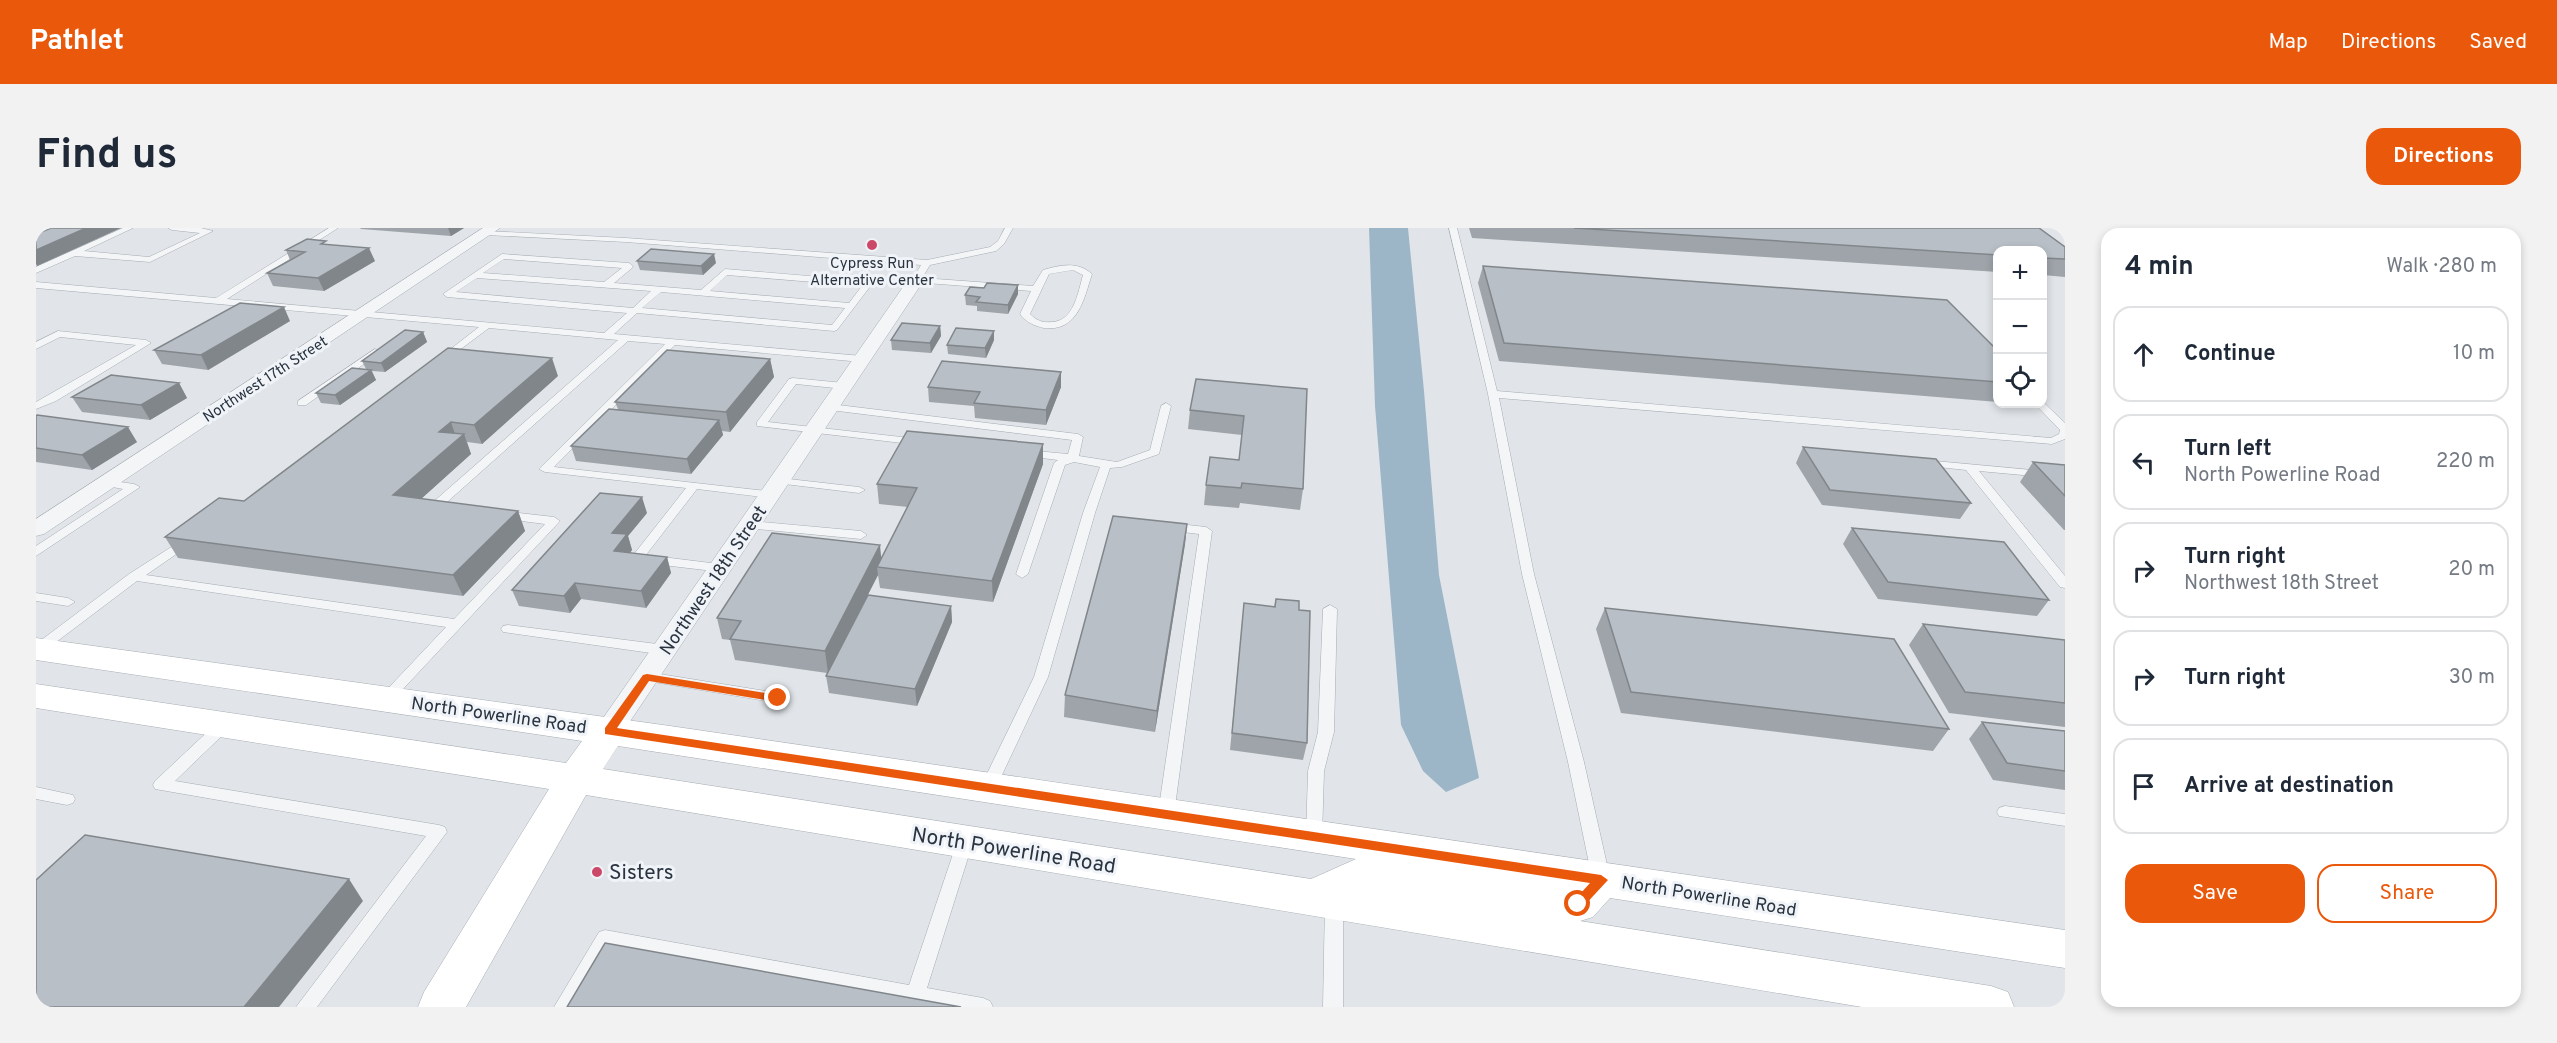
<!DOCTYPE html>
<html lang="en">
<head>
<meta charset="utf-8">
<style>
  body { margin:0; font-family:Overpass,sans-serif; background:#f2f2f3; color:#1f2937 }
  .controls { position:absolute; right:18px; top:18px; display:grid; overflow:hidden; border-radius:12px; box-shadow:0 3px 9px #0003 }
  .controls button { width:54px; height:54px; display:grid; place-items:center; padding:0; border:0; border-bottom:2px solid #e0e1e3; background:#fff; color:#1f2937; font:30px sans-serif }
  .stop { position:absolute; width:18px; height:18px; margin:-14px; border:4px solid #ea580c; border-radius:50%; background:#fff }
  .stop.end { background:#ea580c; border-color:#fff; box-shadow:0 2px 6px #0008 }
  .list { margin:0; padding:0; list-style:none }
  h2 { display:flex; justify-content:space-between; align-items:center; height:78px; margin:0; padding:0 24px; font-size:26px }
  h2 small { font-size:20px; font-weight:400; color:#747a83 }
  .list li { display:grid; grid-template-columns:39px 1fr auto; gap:18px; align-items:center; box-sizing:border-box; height:96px; margin:0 12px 12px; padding:0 12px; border:2px solid #e0e1e3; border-radius:18px }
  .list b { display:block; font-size:22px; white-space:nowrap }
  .list p { margin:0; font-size:20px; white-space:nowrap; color:#747a83 }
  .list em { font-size:20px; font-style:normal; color:#747a83 }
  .actions { display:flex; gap:12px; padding:18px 24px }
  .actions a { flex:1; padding:14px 0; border:2px solid #ea580c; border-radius:18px; text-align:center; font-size:21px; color:#ea580c }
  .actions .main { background:#ea580c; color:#fff }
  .icon { flex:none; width:33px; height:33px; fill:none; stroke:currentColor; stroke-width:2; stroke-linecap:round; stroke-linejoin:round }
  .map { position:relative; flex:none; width:2029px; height:779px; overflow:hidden; border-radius:18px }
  header { display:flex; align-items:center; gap:36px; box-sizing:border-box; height:84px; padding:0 30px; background:#ea580c; color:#fff }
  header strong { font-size:28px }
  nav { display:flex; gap:33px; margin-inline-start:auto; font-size:21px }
  .intro { display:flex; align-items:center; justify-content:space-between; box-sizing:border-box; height:144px; padding:0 36px }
  h1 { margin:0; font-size:42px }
  .button { padding:15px 27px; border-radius:18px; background:#ea580c; color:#fff; font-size:21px; font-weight:700 }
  main { display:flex; gap:36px; padding:0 36px }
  aside { flex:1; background:#fff; border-radius:18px; box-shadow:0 3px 9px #0003 }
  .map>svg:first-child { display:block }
</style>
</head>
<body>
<header>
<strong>Pathlet</strong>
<nav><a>Map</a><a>Directions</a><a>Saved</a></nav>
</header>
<div class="intro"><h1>Find us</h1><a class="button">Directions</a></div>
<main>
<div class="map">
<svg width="2029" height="779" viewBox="0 0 2029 779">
  <rect width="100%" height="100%" fill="#e1e5e9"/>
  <path fill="#9cb6c8" d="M 1333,0 L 1372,0 L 1388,163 L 1403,347 L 1443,550 L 1410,564 L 1387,543 L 1365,497 L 1339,178 Z"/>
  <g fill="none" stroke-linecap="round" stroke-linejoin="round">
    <defs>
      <path id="lane" d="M 87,0 L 97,0 L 48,23 L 113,29 L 164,5 L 136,2 L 132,0 L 165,0 L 177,3 L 114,34 L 39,28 L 0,45 L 0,39 Z
        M 293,0 L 302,0 L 191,71 L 568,105 L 591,85 L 411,69 L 407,66 L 466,26 L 593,35 L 597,38 L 596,40 L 578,55 L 665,62 L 689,41 L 832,53 L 836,56 L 801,102 L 798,103 L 601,85 L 578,106 L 826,128 L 831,131 L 826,134 L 639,117 L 518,239 L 739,264 L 741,266 L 735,270 L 661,261 L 610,327 L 691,337 L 692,340 L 686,344 L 601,334 L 595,330 L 650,260 L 509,244 L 503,241 L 629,116 L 592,113 L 410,275 L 416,276 L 418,279 L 416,282 L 396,281 L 394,278 L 396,275 L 582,112 L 453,100 L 406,135 L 403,134 L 403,130 L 443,99 L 0,60 L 0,54 L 180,70 ZM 468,31 L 586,40 L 568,54 L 447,45 ZM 691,47 L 826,58 L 813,75 L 674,63 ZM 441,50 L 615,63 L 597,80 L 420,64 ZM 625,64 L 809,80 L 796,97 L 606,80 Z
        M 969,0 L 977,0 L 968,16 L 960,23 L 894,37 L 886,50 L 997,58 L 1007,42 C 1024,37 1042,33 1056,46 C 1048,71 1042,104 1008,100 C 998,98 990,94 984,86 L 995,63 L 877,54 L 876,52 L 885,37 L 590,14 L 450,7 L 446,5 L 450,3 L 590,10 L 891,32 L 954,19 L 962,13 ZM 1037,42 L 1047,47 C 1042,64 1038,94 1015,94 C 1006,95 1000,92 994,86 L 1013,46 Z
        M 1413,0 L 1421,0 L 1461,163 L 2015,210 L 2023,206 L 2024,202 L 1999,176 L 2006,176 L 2006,173 L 2029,195 L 2029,211 L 2016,216 L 1463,170 L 1498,346 L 1548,534 L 1574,650 L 1571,655 L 1565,657 L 1559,655 L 1556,650 L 1532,534 L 1486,346 L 1452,166 Z
        M 22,103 L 110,112 L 115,115 L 20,173 L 0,181 L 0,174 L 100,117 L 24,109 L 0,121 L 0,114 Z
        M 339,121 L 344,124 L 342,126 L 270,177 L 262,177 L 262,173 Z
        M 757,150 L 808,155 L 813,158 L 808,161 L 760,156 L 732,194 L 883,211 L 888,214 L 883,217 L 721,198 L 721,194 L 753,151 Z
        M 1130,175 L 1135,178 L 1123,226 L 1086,239 L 1074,240 L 1059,285 L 1012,449 L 958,564 L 952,566 L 946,564 L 944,560 L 998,449 L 1047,285 L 1064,239 L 1038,234 L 1029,237 L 992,346 L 986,350 L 980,346 L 1018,235 L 1022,232 L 989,228 L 983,225 L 989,222 L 1032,226 L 1036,212 L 794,182 L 789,179 L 794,176 L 1042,206 L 1047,209 L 1043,228 L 1081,234 L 1114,222 L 1125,178 Z
        M 1888,232 L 2029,245 L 2029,251 L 1943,243 L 2029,348 L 2029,360 L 2024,359 L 1930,242 L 1884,237 L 1882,235 Z
        M 744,250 L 823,259 L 829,262 L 823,265 L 740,255 L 738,253 Z
        M 70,252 L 98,256 L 104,259 L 0,328 L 0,318 L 87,261 L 66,257 L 64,255 Z
        M 466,283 L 518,289 L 524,293 L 354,475 L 344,475 L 342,471 L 410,399 L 101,353 L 7,424 L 0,425 L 0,416 L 93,346 L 151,309 L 155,310 L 157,313 L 155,316 L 110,347 L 418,391 L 509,296 L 462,290 L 460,287 L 462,284 Z
        M 714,293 L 825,303 L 831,307 L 825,311 L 710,300 L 708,297 L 710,294 Z
        M 1134,295 L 1170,299 L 1176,303 L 1138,586 L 1136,590 L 1130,592 L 1124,590 L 1122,586 L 1163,306 L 1130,302 L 1128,299 L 1130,296 Z
        M 0,365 L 32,370 L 39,374 L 32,378 L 0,373 Z
        M 1294,377 L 1301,381 L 1298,504 L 1288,543 L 1286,609 L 1284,614 L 1278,616 L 1272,614 L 1270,609 L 1272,543 L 1282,504 L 1287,381 Z
        M 472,397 L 629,417 L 636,422 L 629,427 L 467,404 L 465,401 L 467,398 Z
        M 611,444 L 742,465 L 747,466 L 749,470 L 747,474 L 742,475 L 606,452 L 604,449 L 606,446 Z
        M 188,492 L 193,493 L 196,497 L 193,501 L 139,553 L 403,597 L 409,599 L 411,604 L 281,779 L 260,779 L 390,608 L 119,561 L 117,557 L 119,553 L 183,493 Z
        M 0,559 L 37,567 L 39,571 L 37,575 L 31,577 L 0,571 Z
        M 1969,578 L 2029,586 L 2029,598 L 1963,588 L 1961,584 L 1963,580 Z
        M 929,607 L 935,609 L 937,614 L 891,760 L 947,770 L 954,773 L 957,779 L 900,779 L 574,719 L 538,779 L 518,779 L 563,704 L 569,702 L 873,757 L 921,614 L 923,609 Z
        M 1298,666 L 1304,668 L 1307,673 L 1307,779 L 1287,779 L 1289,673 L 1292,668 Z"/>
      <path id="street" d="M 447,0 L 464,0 L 8,306 L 0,308 L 0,291 Z
        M 880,47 L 888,52 L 583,510 L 573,513 L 563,510 L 559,503 L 563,496 L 874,49 Z"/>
      <path id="secondary" d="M 0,410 L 634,498 L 2029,702 L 2029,740 L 1574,670 L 1557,689 L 1544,693 L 1955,758 L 1972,764 L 1978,779 L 1826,779 L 550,567 L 430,779 L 382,779 L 388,764 L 513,561 L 0,480 L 0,456 L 530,535 L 546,513 L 0,432 ZM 582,518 L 634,526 L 1320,631 L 1275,651 L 567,541 Z"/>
    </defs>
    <use href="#lane" stroke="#a6acb3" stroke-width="1"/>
    <use href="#street" stroke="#a6acb3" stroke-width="1"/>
    <use href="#secondary" stroke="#a6acb3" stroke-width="1"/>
    <use href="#lane" fill="#f3f5f7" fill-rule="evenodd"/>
    <use href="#street" fill="#f3f5f7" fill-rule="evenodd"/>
    <use href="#secondary" fill="#fff" fill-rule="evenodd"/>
  </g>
  <path fill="#9ea4aa" d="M 324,0 L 428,0 L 415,8 L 325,1 Z
    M 1433,0 L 2003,0 L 2029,19 L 2029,49 L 2007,47 L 2007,22 L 1962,22 L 1962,44 L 1436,10 Z
    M 291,16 L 339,33 L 288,63 L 237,58 L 231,45 L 254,32 L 250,22 Z
    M 601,33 L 680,35 L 667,47 L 604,42 Z
    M 1447,38 L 1962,123 L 1962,174 L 1463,133 L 1442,55 Z
    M 982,66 L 972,86 L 941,83 L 941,78 L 930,77 L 929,67 Z
    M 254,93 L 172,142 L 126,136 L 118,122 Z
    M 904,98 L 905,108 L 895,125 L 856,122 L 855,112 Z
    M 387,104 L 391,114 L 349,144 L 336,143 L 340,152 L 304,177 L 285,175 L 280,165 L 330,141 L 326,133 Z
    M 958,112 L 950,130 L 912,126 L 911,117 Z
    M 734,131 L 738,149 L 694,204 L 686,203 L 687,207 L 655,246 L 540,233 L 535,218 L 582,181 L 579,174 Z
    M 1025,144 L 1025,159 L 1010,197 L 939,190 L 938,178 L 893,174 L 892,159 Z
    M 522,148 L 446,216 L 431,214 L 435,226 L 385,271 L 482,283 L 489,303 L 427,368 L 142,330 L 129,309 Z
    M 143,155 L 151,170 L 114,192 L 46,184 L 36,169 Z
    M 1271,161 L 1267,261 L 1264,282 L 1204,275 L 1203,280 L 1168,277 L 1170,257 L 1203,232 L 1206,207 L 1152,201 L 1154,182 Z
    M 0,188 L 101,214 L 56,242 L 0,234 Z
    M 1767,219 L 1935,275 L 1924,291 L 1786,277 L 1760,235 Z
    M 1997,234 L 2029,237 L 2029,302 L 2028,302 L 1984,254 Z
    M 1007,236 L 957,374 L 844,360 L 842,347 L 825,380 L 915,378 L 916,394 L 881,478 L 793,465 L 790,448 L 791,445 L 699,432 L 694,412 L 686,411 L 681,390 L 845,330 L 872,279 L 843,276 L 841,256 Z
    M 611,285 L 592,308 L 596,322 L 594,325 L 631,329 L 635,345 L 610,380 L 545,371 L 534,385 L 483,378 L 476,362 Z
    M 1151,296 L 1149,316 L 1119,504 L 1028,489 L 1029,467 Z
    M 1816,300 L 2013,372 L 2001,388 L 1842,371 L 1807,316 Z
    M 1240,371 L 1263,382 L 1271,515 L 1267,532 L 1194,522 L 1208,375 L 1238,379 Z
    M 1569,380 L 1913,501 L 1897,523 L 1585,485 L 1560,401 Z
    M 1887,396 L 2029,412 L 2029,499 L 1913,485 L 1873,417 Z
    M 1946,494 L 2029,503 L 2029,562 L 1957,552 L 1933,511 Z"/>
  <path fill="#81868b" d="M 50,0 L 85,0 L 1,38 L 0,36 L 0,22 Z
    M 412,0 L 428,0 L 415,8 Z
    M 333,20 L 339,33 L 288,63 L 282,50 Z
    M 678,26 L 680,35 L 667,47 L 665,38 Z
    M 982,57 L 982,66 L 972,86 L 972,77 Z
    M 248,79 L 254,93 L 172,142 L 165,127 Z
    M 904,98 L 905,108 L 895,125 L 894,115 Z
    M 958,103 L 958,112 L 950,130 L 949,120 Z
    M 387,104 L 391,114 L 349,144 L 345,135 Z
    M 516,130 L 522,148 L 446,216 L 438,197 Z
    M 734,131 L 738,149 L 694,204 L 690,184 Z
    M 335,142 L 340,152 L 304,177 L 299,167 Z
    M 1025,144 L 1025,159 L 1010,197 L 1010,182 Z
    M 143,155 L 151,170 L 114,192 L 105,177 Z
    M 683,192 L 687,207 L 655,246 L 651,231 Z
    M 415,194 L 421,212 L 428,206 L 435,226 L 366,288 L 357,267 L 403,204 Z
    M 92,199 L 101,214 L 56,242 L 46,227 Z
    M 1007,216 L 1007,236 L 957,374 L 956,353 Z
    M 606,269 L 611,285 L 592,308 L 596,322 L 583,339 L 578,323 L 576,305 Z
    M 482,283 L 489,303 L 427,368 L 417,347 Z
    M 1151,296 L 1149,316 L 1119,504 L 1121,483 Z
    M 844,317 L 846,338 L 841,339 L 842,347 L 792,445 L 789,423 Z
    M 631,329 L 635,345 L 610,380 L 605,363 Z
    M 539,355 L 545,371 L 534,385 L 528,368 Z
    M 915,378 L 916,394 L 881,478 L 879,461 Z
    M 313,651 L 327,673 L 243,779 L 208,779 Z"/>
  <path fill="#b8bfc6" stroke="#81868b" stroke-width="1.5" d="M 15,0 L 50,0 L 0,22 L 0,6 Z
    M 1538,0 L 2003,0 L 2029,19 L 2029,31 L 2007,30 L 2007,22 L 1962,22 L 1962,27 Z
    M 271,11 L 290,13 L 285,16 L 333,20 L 282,50 L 231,45 L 269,24 L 250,22 Z
    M 615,21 L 678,26 L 665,38 L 601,33 Z
    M 1447,38 L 1911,72 L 1962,123 L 1962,154 L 1468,115 Z
    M 951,55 L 982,57 L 972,77 L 940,74 L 944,69 L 929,67 L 934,59 L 948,60 Z
    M 204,75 L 248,79 L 165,127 L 118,122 Z
    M 866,95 L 904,98 L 894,115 L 855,112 Z
    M 920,100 L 958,103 L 949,120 L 911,117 Z
    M 369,102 L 387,104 L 345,135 L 326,133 Z
    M 412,120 L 516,130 L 438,197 L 415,194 L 403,204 L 428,206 L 357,267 L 482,283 L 417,347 L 129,309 L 183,270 L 208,273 Z
    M 631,122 L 734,131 L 690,184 L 579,174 Z
    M 906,133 L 1025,144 L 1010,182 L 938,175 L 944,164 L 892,159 Z
    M 316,140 L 335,142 L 299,167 L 280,165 Z
    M 75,147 L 143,155 L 105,177 L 36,169 Z
    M 1160,151 L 1271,161 L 1267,261 L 1206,255 L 1205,260 L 1170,257 L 1174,229 L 1203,232 L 1208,188 L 1154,182 Z
    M 573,181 L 683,192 L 651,231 L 535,218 Z
    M 1,187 L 92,199 L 46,227 L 0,220 L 0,188 Z
    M 871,203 L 1007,216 L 956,353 L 841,339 L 881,260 L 841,256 Z
    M 1767,219 L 1900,231 L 1935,275 L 1794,262 Z
    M 1997,234 L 2029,237 L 2029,268 Z
    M 564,265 L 606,269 L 576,305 L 591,306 L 578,323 L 631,329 L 605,363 L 539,355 L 528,368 L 476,362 Z
    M 1077,288 L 1151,296 L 1121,483 L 1029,467 Z
    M 1816,300 L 1968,314 L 2013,372 L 1852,354 Z
    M 736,305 L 844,317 L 789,423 L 694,411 L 705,393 L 681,390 Z
    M 832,367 L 915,378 L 879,461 L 790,448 Z
    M 1240,371 L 1263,373 L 1263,382 L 1274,383 L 1271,515 L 1196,505 L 1208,375 L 1239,379 Z
    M 1569,380 L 1858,411 L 1913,501 L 1595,464 Z
    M 1887,396 L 2029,412 L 2029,475 L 1929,464 Z
    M 1946,494 L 2029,503 L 2029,543 L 1971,535 Z
    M 49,607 L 313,651 L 208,779 L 0,779 L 0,652 Z
    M 569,715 L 925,779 L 531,779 Z"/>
  <path fill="#ea580c" d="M 611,446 L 742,467 L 747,470 L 742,474 L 613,453 L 581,500 L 1565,647 L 1572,652 L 1546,680 L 1542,682 L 1535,676 L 1554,655 L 569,506 L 569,500 L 607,447 Z"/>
  <g fill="#cb4869" stroke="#f0f3f7" stroke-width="2">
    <circle cx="836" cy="17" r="6"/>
    <circle cx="561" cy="644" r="6"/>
  </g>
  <g text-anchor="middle" stroke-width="6" stroke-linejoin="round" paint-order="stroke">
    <g font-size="15" fill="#293440" stroke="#f0f3f7">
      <text x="836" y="40">Cypress Run<tspan x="836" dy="17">Alternative Center</tspan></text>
    </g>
    <g font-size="15" fill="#293440" stroke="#f0f3f7">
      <text transform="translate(229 151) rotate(-33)" y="5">Northwest 17th Street</text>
    </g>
    <g font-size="18" fill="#293440" stroke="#f0f3f7">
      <text transform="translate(677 352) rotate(-56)" y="6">Northwest 18th Street</text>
      <text transform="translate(463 487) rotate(8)" y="6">North Powerline Road</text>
      <text transform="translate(1673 668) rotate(9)" y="6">North Powerline Road</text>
    </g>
    <g font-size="21" fill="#293440" stroke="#f0f3f7">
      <text transform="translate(978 622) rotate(9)" y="7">North Powerline Road</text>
    </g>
    <g font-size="21" fill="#293440" stroke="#f0f3f7" text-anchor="start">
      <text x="573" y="651">Sisters</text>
    </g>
  </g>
</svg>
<div class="controls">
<button>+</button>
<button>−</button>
<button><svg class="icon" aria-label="locate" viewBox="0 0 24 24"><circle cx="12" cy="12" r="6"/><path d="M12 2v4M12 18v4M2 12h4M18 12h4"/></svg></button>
</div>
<div class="stop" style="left:1542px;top:676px"></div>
<div class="stop end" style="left:742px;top:470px"></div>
</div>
<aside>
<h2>4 min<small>Walk · 280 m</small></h2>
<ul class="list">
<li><svg class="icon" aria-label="ahead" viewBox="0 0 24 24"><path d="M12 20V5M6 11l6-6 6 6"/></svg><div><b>Continue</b></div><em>10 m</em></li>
<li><svg class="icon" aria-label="left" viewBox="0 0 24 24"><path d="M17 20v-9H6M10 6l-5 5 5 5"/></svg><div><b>Turn left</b><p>North Powerline Road</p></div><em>220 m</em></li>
<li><svg class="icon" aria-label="right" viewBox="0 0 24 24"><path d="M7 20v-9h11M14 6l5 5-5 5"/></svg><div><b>Turn right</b><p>Northwest 18th Street</p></div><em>20 m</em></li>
<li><svg class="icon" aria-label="right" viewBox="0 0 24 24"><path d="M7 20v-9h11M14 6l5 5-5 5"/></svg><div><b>Turn right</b></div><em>30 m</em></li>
<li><svg class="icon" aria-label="arrive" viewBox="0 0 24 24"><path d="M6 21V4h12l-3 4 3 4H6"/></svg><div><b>Arrive at destination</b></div></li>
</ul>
<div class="actions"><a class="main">Save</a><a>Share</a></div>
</aside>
</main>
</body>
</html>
